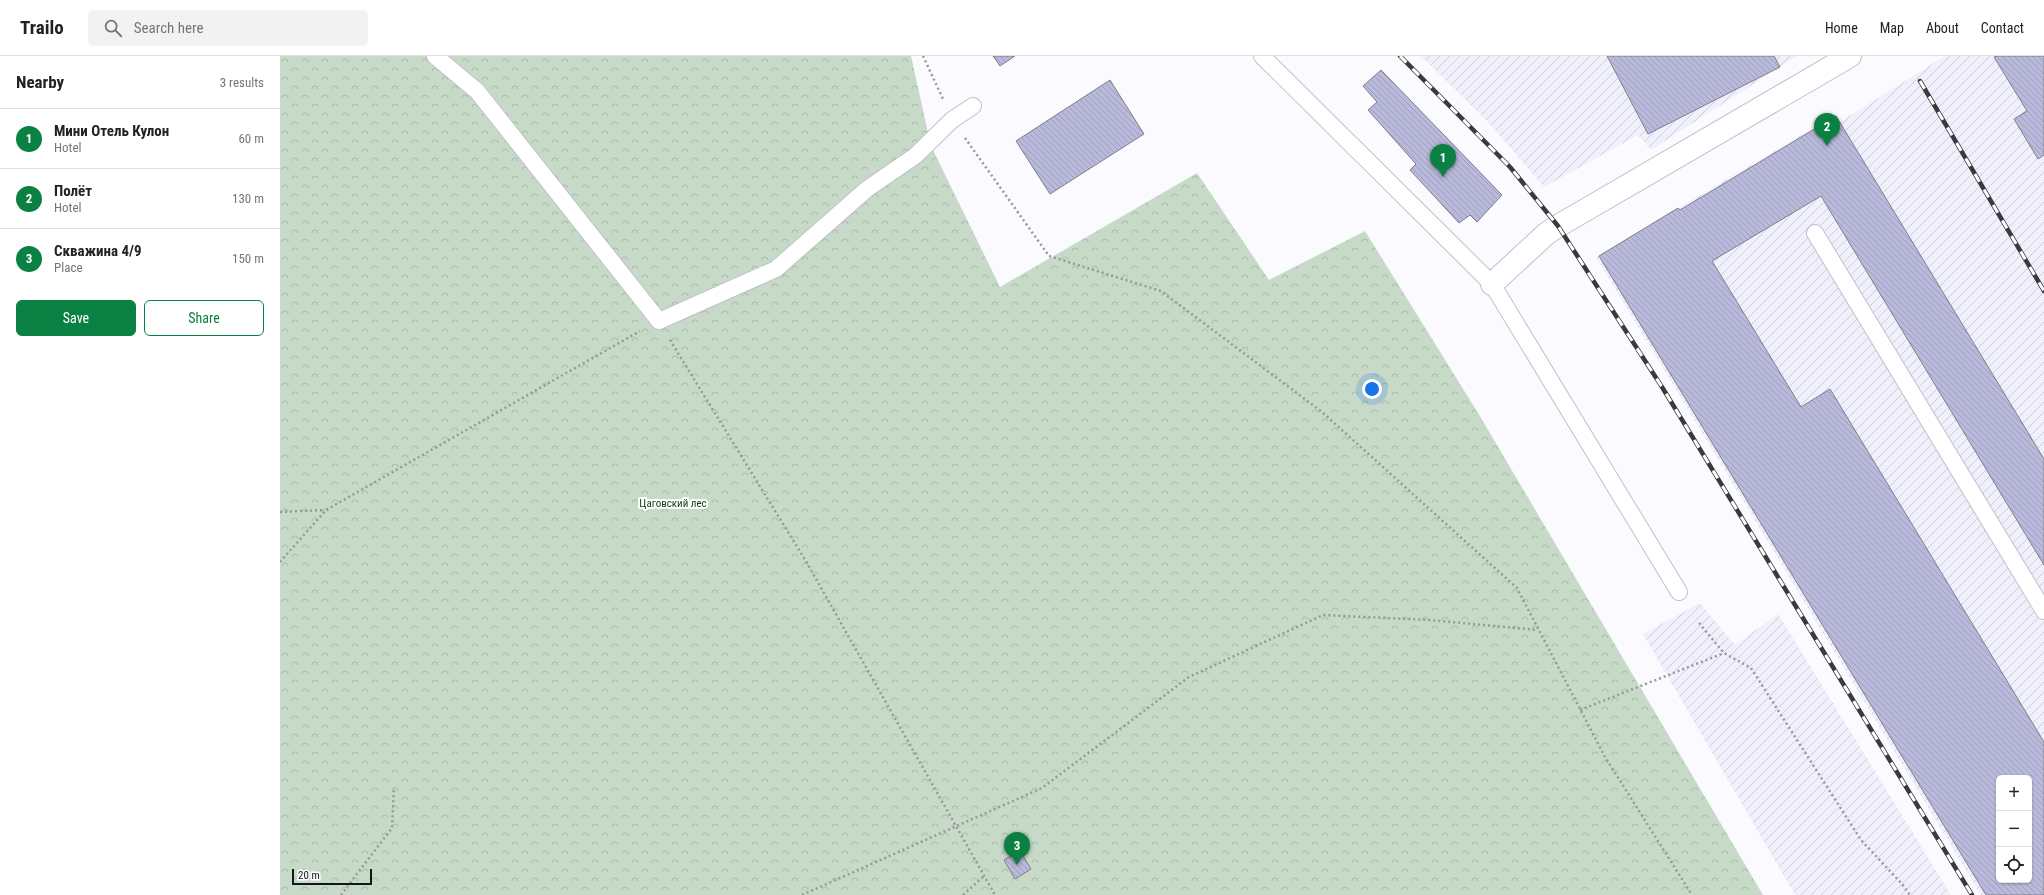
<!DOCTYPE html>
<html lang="en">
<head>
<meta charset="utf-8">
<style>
  body { margin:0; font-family:"Roboto Condensed",sans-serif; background:#f2f2f2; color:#222 }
  .controls { position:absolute; right:12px; bottom:12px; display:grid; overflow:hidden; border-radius:6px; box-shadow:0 1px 3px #0004 }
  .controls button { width:36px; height:36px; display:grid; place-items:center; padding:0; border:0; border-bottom:1px solid #e0e0e0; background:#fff; color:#222; font:20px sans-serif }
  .scale { position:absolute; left:12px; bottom:10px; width:80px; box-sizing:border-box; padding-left:4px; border:2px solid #141518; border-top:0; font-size:11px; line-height:14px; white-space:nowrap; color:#141518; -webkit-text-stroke:3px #fff; paint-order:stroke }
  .you { position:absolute; left:1092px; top:333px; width:14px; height:14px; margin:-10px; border:3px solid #fff; border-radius:50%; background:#1a73e8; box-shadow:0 0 0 6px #1a73e833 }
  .badge { display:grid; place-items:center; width:26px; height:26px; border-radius:50%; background:#0b8043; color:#fff; font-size:13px; font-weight:700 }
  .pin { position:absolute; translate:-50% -33px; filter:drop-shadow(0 1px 2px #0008) }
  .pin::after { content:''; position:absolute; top:21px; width:14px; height:12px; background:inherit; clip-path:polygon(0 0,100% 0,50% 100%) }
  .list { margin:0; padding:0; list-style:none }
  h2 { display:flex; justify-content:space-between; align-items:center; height:52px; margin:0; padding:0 16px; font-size:17px }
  h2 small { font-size:13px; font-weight:400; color:#767676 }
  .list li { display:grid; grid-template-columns:26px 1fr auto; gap:12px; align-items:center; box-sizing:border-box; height:60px; padding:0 16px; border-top:1px solid #e0e0e0 }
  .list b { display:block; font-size:15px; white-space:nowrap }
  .list p { margin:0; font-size:13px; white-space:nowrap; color:#767676 }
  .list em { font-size:13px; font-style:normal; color:#767676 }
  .actions { display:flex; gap:8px; padding:12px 16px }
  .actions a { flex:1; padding:9px 0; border:1px solid #0b8043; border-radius:6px; text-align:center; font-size:14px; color:#0b8043 }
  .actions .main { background:#0b8043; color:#fff }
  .icon { flex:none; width:22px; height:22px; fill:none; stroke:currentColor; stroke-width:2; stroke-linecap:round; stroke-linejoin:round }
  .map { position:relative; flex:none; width:1764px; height:839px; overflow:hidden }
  header { display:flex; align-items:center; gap:24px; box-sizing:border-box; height:56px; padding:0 20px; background:#fff; border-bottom:1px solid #e0e0e0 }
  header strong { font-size:19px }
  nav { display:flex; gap:22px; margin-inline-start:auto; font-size:14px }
  .search { width:280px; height:36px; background:#f2f2f2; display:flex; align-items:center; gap:10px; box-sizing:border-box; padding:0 14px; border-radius:6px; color:#767676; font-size:15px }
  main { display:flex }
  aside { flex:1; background:#fff }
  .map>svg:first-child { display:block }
</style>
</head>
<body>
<header>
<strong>Trailo</strong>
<div class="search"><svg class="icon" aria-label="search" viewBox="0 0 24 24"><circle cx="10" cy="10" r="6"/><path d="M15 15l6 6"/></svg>Search here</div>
<nav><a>Home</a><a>Map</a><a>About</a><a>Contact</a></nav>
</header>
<main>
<aside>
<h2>Nearby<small>3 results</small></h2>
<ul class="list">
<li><span class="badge">1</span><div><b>Мини Отель Кулон</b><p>Hotel</p></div><em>60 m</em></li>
<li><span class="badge">2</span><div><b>Полёт</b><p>Hotel</p></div><em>130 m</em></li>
<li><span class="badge">3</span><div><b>Скважина 4/9</b><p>Place</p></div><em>150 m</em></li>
</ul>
<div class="actions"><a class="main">Save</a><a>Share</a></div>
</aside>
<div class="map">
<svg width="1764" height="839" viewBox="0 0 1764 839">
  <defs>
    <pattern id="industrial-furrows" width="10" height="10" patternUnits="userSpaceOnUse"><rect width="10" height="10" fill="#f0effc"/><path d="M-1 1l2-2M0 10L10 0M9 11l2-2" fill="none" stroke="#cdccd7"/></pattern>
    <pattern id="forest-crowns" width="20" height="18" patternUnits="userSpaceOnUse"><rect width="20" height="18" fill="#c7dac8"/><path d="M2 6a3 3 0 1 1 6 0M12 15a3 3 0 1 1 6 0" fill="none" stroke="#aabaab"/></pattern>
    <pattern id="building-back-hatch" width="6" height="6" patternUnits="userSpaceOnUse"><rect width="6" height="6" fill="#b9badb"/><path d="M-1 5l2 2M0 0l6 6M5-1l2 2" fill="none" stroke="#9e9fbb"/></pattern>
  </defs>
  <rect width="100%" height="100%" fill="#fafaff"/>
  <path fill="url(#industrial-furrows)" fill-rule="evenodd" d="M 1141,0 L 1517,0 L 1371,94 L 1358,79 L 1264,131 L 1209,67 Z
    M 1665,0 L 1764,0 L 1764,839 L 1701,839 L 1316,201 L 1555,59 L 1560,66 ZM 1719,722 L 1749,722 L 1749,824 L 1719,824 Z
    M 1420,547 L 1455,589 L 1498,558 L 1671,839 L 1515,839 L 1363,578 Z"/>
  <path fill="url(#forest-crowns)" d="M 0,0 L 631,0 L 651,90 L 720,231 L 917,117 L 989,224 L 1085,175 L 1198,357 L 1483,839 L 0,839 Z"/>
  <path fill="url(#building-back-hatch)" stroke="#7f7f89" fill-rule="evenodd" d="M 713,0 L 735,0 L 720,10 Z
    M 1327,0 L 1494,0 L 1500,11 L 1368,78 Z
    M 1717,0 L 1764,0 L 1764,99 L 1758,103 L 1734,63 L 1747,55 L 1714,1 Z
    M 1101,14 L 1222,139 L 1197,166 L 1190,159 L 1179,167 L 1130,114 L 1136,108 L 1088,54 L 1097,46 L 1083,30 Z
    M 830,24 L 864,78 L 770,138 L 736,85 Z
    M 1556,60 L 1764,403 L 1764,509 L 1541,140 L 1432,205 L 1521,351 L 1550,333 L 1764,686 L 1764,839 L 1706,839 L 1319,200 L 1398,152 L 1400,154 ZM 1719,722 L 1749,722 L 1749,824 L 1719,824 Z
    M 740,795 L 751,813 L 735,823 L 724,804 Z"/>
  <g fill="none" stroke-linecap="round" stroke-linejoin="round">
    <defs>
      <path id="lane" d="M 155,0 L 197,35 L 379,265 L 496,213 L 587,133 L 635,100 L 672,64 L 693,50
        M 982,0 L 1212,228 L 1399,536
        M 1535,177 L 1764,555"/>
      <path id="street" d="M 1212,228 L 1266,178 L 1278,170 L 1570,0"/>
    </defs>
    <use href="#lane" stroke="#c0c0cb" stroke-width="18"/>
    <use href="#street" stroke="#c0c0cb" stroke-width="24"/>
    <path stroke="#97979b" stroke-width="2.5" stroke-dasharray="2 3" stroke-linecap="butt" d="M 643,0 L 663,43
      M 685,82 L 769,200 L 881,235 L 1042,356 L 1237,532 L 1325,701 L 1412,839
      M 390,284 L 527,507 L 715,839
      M 0,456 L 45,454
      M 0,506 L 46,454 L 360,275
      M 1419,567 L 1444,597 L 1471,612 L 1581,784 L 1622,828 L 1630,839
      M 1300,654 L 1444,597
      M 61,839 L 112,772 L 114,731
      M 522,839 L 762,732 L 909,621 L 1043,559 L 1149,564 L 1258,574
      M 683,839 L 704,820"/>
    <use href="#lane" stroke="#fff" stroke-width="16"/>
    <use href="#street" stroke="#fff" stroke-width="22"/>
    <defs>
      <path id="rail" d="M 1120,0 L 1230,111 L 1278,170 L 1382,331 L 1692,839
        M 1640,25 L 1764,235"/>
    </defs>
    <use href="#rail" stroke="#393a3d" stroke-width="4.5"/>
    <use href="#rail" stroke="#fff" stroke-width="3" stroke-dasharray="9" stroke-linecap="butt"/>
  </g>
  <g text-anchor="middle" stroke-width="4" stroke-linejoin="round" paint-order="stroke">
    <g font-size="11" fill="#0e3916" stroke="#fff">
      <text x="393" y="451">Цаговский лес</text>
    </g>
  </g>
</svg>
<div class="controls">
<button>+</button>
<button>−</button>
<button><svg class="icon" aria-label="locate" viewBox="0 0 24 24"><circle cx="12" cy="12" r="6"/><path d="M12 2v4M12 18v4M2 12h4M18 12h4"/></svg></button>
</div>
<div class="scale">20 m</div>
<div class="you"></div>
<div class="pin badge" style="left:1163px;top:121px">1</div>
<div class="pin badge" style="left:1547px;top:90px">2</div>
<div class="pin badge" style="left:737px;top:809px">3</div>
</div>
</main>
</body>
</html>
